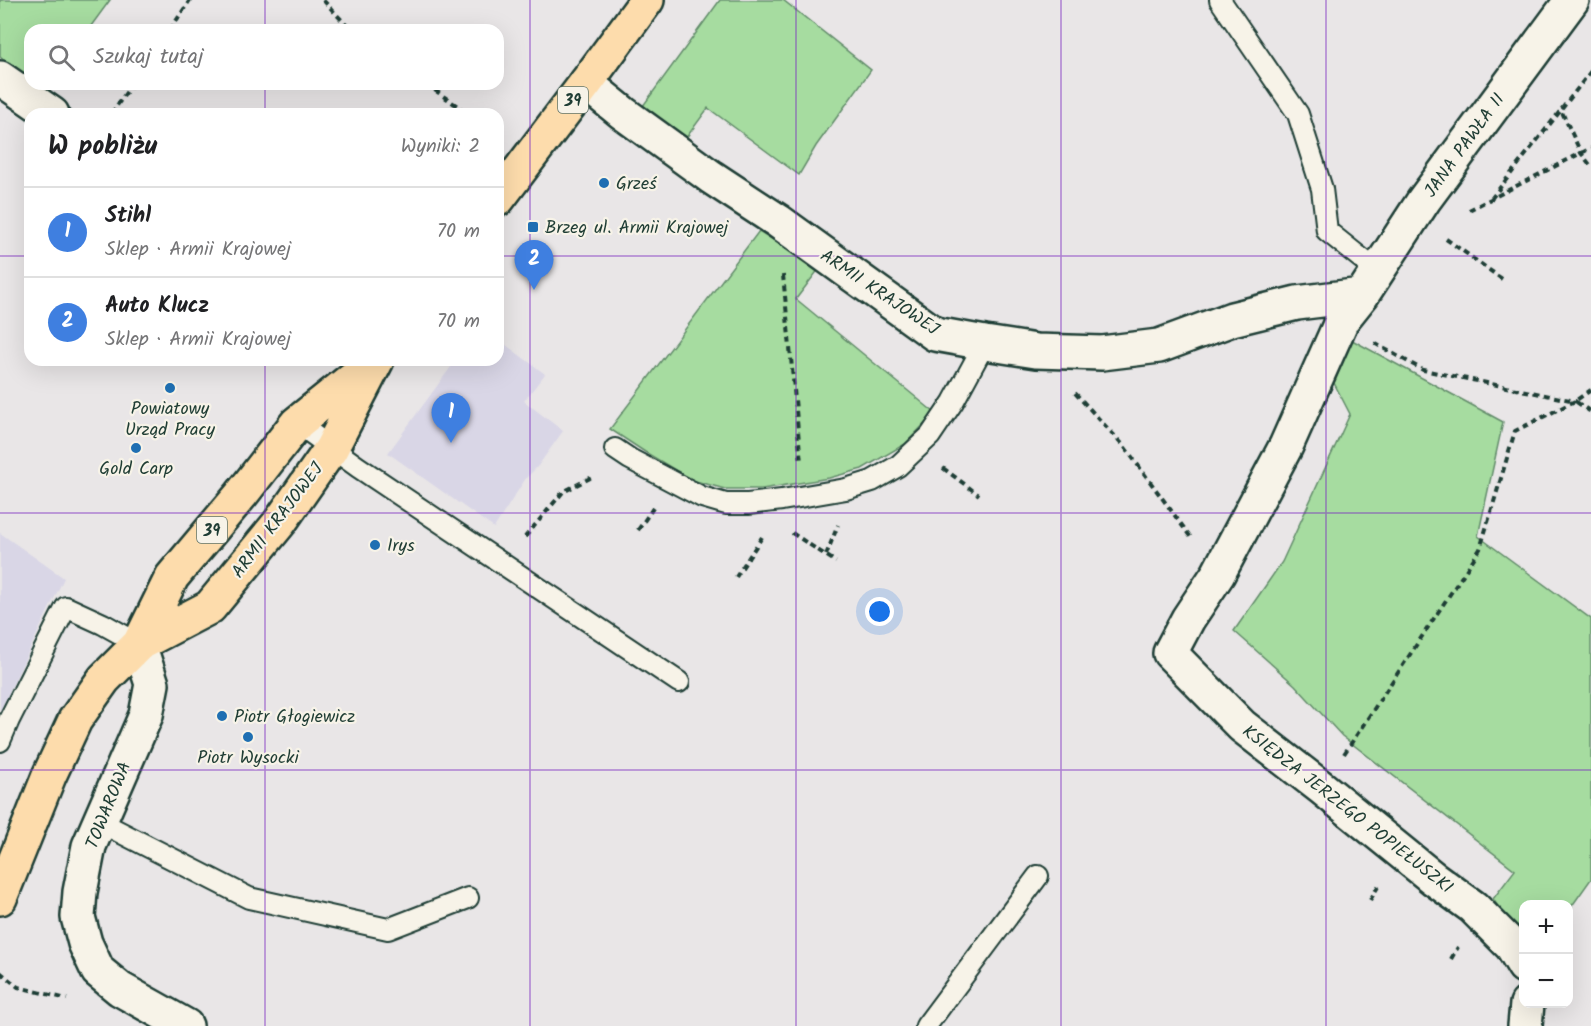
<!DOCTYPE html>
<html lang="pl">
<head>
<meta charset="utf-8">
<style>
  body { margin:0; font-family:Kalam,sans-serif; background:#f2f2f2; color:#202124 }
  .controls { position:absolute; right:18px; bottom:18px; display:grid; overflow:hidden; border-radius:12px; box-shadow:0 6px 24px #0002 }
  .controls button { width:54px; height:54px; display:grid; place-items:center; padding:0; border:0; border-bottom:2px solid #e0e0e0; background:#fff; color:#202124; font:30px sans-serif }
  .you { position:absolute; left:880px; top:612px; width:21px; height:21px; margin:-15px; border:4px solid #fff; border-radius:50%; background:#1a73e8; box-shadow:0 0 0 9px #1a73e833 }
  .badge { display:grid; place-items:center; width:39px; height:39px; border-radius:50%; background:#1f6fb2; color:#fff; font-size:20px; font-weight:700 }
  .pin { position:absolute; translate:-50% -50px; filter:drop-shadow(0 2px 3px #0008) }
  .pin::after { content:''; position:absolute; top:32px; width:21px; height:18px; background:inherit; clip-path:polygon(0 0,100% 0,50% 100%) }
  .list { margin:0; padding:0; list-style:none }
  h2 { display:flex; justify-content:space-between; align-items:center; height:78px; margin:0; padding:0 24px; font-size:26px }
  h2 small { font-size:20px; font-weight:400; color:#757577 }
  .list li { display:grid; grid-template-columns:39px 1fr auto; gap:18px; align-items:center; box-sizing:border-box; height:90px; padding:0 24px; border-top:2px solid #e0e0e0 }
  .list b { display:block; font-size:22px; white-space:nowrap }
  .list p { margin:0; font-size:20px; white-space:nowrap; color:#757577 }
  .list em { font-size:20px; font-style:normal; color:#757577 }
  .icon { flex:none; width:33px; height:33px; fill:none; stroke:currentColor; stroke-width:2; stroke-linecap:round; stroke-linejoin:round }
  .map { position:relative; flex:none; width:1591px; height:1026px; overflow:hidden }
  .search { position:absolute; background:#fff; box-shadow:0 6px 24px #0002; left:24px; top:24px; width:480px; height:66px; display:flex; align-items:center; gap:15px; box-sizing:border-box; padding:0 21px; border-radius:18px; color:#757577; font-size:22px }
  .panel { position:absolute; background:#fff; box-shadow:0 6px 24px #0002; left:24px; top:108px; width:480px; height:258px; border-radius:18px }
  .map>svg:first-child { display:block }
</style>
</head>
<body>
<div class="map">
<svg width="1591" height="1026" viewBox="0 0 1591 1026">
  <rect width="100%" height="100%" fill="#e9e6e7"/>
  <filter id="ink" filterUnits="userSpaceOnUse"><feTurbulence type="fractalNoise" baseFrequency=".0167" numOctaves="2"/><feDisplacementMap in="SourceGraphic" scale="12" xChannelSelector="R" yChannelSelector="G"/><feConvolveMatrix kernelMatrix="1 2 1 2 8 2 1 2 1" color-interpolation-filters="sRGB"/></filter>
  <g filter="url(#ink)">
    <path fill="#d9d6e6" d="M 498,339 L 545,374 L 524,401 L 563,431 L 538,466 L 526,478 L 494,528 L 388,453 L 456,360 L 498,360 Z
      M 0,533 L 64,578 L 0,711 Z"/>
    <path fill="#a6dca0" stroke="#628c6a" stroke-width="1.5" d="M 0,0 L 110,0 L 88,30 L 30,30 L 30,79 L 0,57 Z
      M 720,0 L 783,0 L 871,70 L 816,146 L 799,175 L 708,108 L 686,138 L 640,110 Z
      M 759,231 L 819,269 L 796,299 L 935,413 L 905,444 L 862,469 L 829,478 L 762,489 L 725,489 L 692,480 L 645,452 L 610,429 Z
      M 1352,340 L 1503,422 L 1478,536 L 1591,619 L 1591,879 L 1569,910 L 1568,904 L 1524,904 L 1523,948 L 1515,932 L 1493,899 L 1515,870 L 1342,736 L 1295,685 L 1234,631 L 1282,562 L 1350,414 L 1334,383 Z"/>
    <g fill="none" stroke-linecap="round" stroke-linejoin="round">
      <defs>
        <path id="service" d="M 1220,0 L 1298,114 L 1322,189 L 1327,231 L 1377,271
          M 297,423 L 358,467 L 679,682
          M 615,449 L 630,459 L 702,497 L 726,504 L 748,504 L 782,500 L 846,489 L 872,481 L 898,466 L 930,436 L 953,402 L 985,343
          M 0,741 L 9,720 L 66,607 L 103,624 L 139,644
          M 100,822 L 249,898 L 388,929 L 468,898
          M 926,1026 L 1038,876"/>
        <path id="minor" d="M 0,78 L 52,114
          M 586,83 L 623,113 L 711,177 L 778,221 L 935,334 L 985,343 L 1036,351 L 1102,353 L 1159,346 L 1232,319 L 1297,303 L 1362,295
          M 139,644 L 152,684 L 146,715 L 89,846 L 80,892 L 78,917 L 85,943 L 98,971 L 120,989 L 186,1026
          M 1524,966 L 1512,946 L 1473,907 L 1433,878 L 1322,788 L 1242,726 L 1170,653 L 1188,619 L 1218,574 L 1286,446 L 1342,320 L 1362,295 L 1424,200 L 1572,0
          M 1525,1026 L 1527,1004"/>
        <path id="primary" d="M 498,199 L 586,83 L 647,0
          M 139,644 L 172,577 L 241,495 L 297,423 L 368,366
          M 0,898 L 49,776 L 75,720 L 104,679 L 139,644 L 210,607 L 280,522 L 331,449 L 377,360"/>
      </defs>
      <use href="#service" stroke="#1f3d34" stroke-width="24"/>
      <use href="#minor" stroke="#1f3d34" stroke-width="38"/>
      <use href="#primary" stroke="#1f3d34" stroke-width="38"/>
      <path stroke="#1f3d34" stroke-width="4" stroke-dasharray="6 4.5" stroke-linecap="butt" d="M 323,0 L 351,30
        M 170,30 L 190,0
        M 1591,71 L 1561,110 L 1581,153 L 1591,166
        M 426,84 L 469,114
        M 111,114 L 132,84
        M 1491,199 L 1561,110
        M 1469,210 L 1591,148
        M 1446,239 L 1502,279
        M 783,275 L 801,462
        M 1591,390 L 1575,401 L 1591,412
        M 1075,393 L 1124,446 L 1192,539
        M 943,468 L 979,495
        M 638,530 L 653,508
        M 792,533 L 836,562
        M 525,537 L 563,492 L 594,476
        M 826,555 L 838,525
        M 736,577 L 762,537
        M 1344,754 L 1480,549 L 1515,431 L 1575,401 L 1423,370 L 1374,343
        M 1370,900 L 1379,885
        M 1451,959 L 1458,947
        M 0,972 L 18,987 L 67,999"/>
      <use href="#service" stroke="#f7f3e8" stroke-width="20"/>
      <use href="#minor" stroke="#f7f3e8" stroke-width="33"/>
      <use href="#primary" stroke="#fddcac" stroke-width="33"/>
    </g>
  </g>
  <path fill="none" stroke="#7b2cbf" stroke-width="1.5" stroke-opacity="0.55" d="M 265,0 L 265,30M 530,0 L 530,1026M 796,0 L 796,1026M 1061,0 L 1061,1026M 1326,0 L 1326,1026M 265,84 L 265,114M 0,256 L 30,256M 498,256 L 1591,256M 265,360 L 265,1026M 0,513 L 1591,513M 0,770 L 1591,770"/>
  <g fill="#1f6fb2" stroke="#f7f3e8" stroke-width="2">
    <circle cx="604" cy="183" r="6"/>
    <rect x="527" y="221" width="12" height="12" rx="3"/>
    <circle cx="170" cy="388" r="6"/>
    <circle cx="136" cy="448" r="6"/>
    <circle cx="375" cy="545" r="6"/>
    <circle cx="222" cy="716" r="6"/>
    <circle cx="248" cy="737" r="6"/>
  </g>
  <g text-anchor="middle" stroke-width="4.5" stroke-linejoin="round" paint-order="stroke">
    <g fill="#f7f3e8" stroke="#60746a" stroke-width="1.5">
      <rect x="558" y="87" width="30" height="26" rx="4.5"/>
      <rect x="197" y="517" width="30" height="26" rx="4.5"/>
    </g>
    <g font-size="16" font-weight="bold" fill="#1f3d34">
      <text x="573" y="106">39</text>
      <text x="212" y="536">39</text>
    </g>
    <g font-size="18" fill="#1f3d34" stroke="#f7f3e8">
      <text transform="translate(1464 145) rotate(-54)" y="6">JANA PAWŁA II</text>
      <text transform="translate(880 292) rotate(34)" y="6">ARMII KRAJOWEJ</text>
      <text transform="translate(277 520) rotate(-53)" y="6">ARMII KRAJOWEJ</text>
      <text transform="translate(108 805) rotate(-68)" y="6">TOWAROWA</text>
      <text transform="translate(1348 809) rotate(38)" y="6">KSIĘDZA JERZEGO POPIEŁUSZKI</text>
    </g>
    <g font-size="18" fill="#1f3d34" stroke="#f7f3e8" text-anchor="start">
      <text x="616" y="189">Grześ</text>
      <text x="545" y="233">Brzeg ul. Armii Krajowej</text>
      <text x="170" y="414" text-anchor="middle">Powiatowy<tspan x="170" dy="21">Urząd Pracy</tspan></text>
      <text x="136" y="474" text-anchor="middle">Gold Carp</text>
      <text x="387" y="551">Irys</text>
      <text x="234" y="722">Piotr Głogiewicz</text>
      <text x="248" y="763" text-anchor="middle">Piotr Wysocki</text>
    </g>
  </g>
</svg>
<div class="controls">
<button>+</button>
<button>−</button>
</div>
<div class="you"></div>
<div class="pin badge" style="left:451px;top:443px;background:#3f7fe0">1</div>
<div class="pin badge" style="left:534px;top:290px;background:#3f7fe0">2</div>
<div class="search"><svg class="icon" aria-label="search" viewBox="0 0 24 24"><circle cx="10" cy="10" r="6"/><path d="M15 15l6 6"/></svg>Szukaj tutaj</div>
<section class="panel">
<h2>W pobliżu<small>Wyniki: 2</small></h2>
<ul class="list">
<li><span class="badge" style="background:#3f7fe0">1</span><div><b>Stihl</b><p>Sklep · Armii Krajowej</p></div><em>70 m</em></li>
<li><span class="badge" style="background:#3f7fe0">2</span><div><b>Auto Klucz</b><p>Sklep · Armii Krajowej</p></div><em>70 m</em></li>
</ul>
</section>
</div>
</body>
</html>
